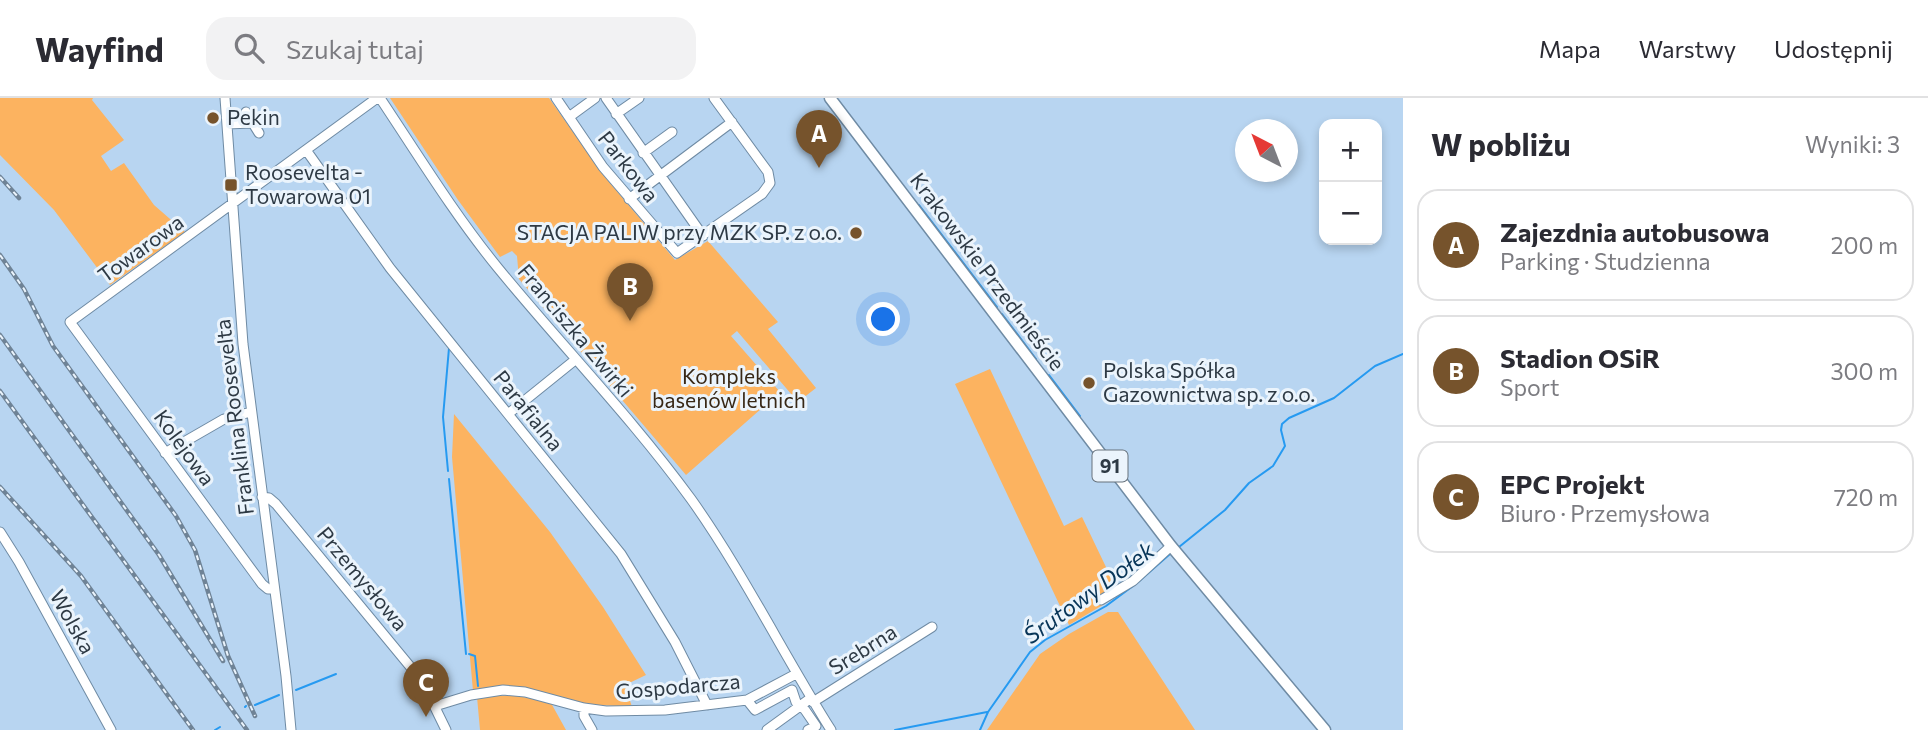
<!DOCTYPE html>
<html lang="pl">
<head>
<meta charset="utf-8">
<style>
  body { margin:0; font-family:Commissioner,sans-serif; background:#f2f2f3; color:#2b2b33 }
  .controls { position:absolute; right:21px; top:21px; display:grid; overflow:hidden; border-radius:14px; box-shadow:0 4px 10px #0003 }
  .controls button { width:63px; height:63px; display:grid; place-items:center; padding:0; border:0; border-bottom:2px solid #e1e1e2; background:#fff; color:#2b2b33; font:35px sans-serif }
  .compass { position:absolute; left:1235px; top:21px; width:63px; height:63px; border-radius:50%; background:#fff; box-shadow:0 4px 10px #0003; rotate:318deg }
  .you { position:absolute; left:884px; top:222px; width:24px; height:24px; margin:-18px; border:5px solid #fff; border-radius:50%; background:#1a73e8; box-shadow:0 0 0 10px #1a73e833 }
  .badge { display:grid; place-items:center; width:46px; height:46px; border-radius:50%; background:#76532c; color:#fff; font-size:23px; font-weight:700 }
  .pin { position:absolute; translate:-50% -58px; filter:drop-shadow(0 2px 4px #0008) }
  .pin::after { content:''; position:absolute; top:37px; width:24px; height:21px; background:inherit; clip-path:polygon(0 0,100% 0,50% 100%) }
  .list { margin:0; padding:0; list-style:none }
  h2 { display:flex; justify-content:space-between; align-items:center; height:91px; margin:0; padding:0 28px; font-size:30px }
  h2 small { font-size:23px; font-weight:400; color:#7c7c81 }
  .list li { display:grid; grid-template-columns:46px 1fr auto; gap:21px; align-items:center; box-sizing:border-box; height:112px; margin:0 14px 14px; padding:0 14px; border:2px solid #e1e1e2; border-radius:21px }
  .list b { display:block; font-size:26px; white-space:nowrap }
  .list p { margin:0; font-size:23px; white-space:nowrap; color:#7c7c81 }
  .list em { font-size:23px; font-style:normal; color:#7c7c81 }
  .icon { flex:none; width:38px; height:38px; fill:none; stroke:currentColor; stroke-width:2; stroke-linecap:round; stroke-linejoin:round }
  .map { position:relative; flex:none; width:1403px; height:632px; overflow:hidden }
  header { display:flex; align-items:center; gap:42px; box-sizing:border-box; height:98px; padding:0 35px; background:#fff; border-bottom:2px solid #e1e1e2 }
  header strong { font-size:33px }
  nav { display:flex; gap:38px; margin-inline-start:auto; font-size:24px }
  .search { width:490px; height:63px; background:#f2f2f3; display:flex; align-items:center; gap:18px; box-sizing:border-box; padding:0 24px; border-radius:21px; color:#7c7c81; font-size:26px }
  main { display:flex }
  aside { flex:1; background:#fff }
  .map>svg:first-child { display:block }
</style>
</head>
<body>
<header>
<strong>Wayfind</strong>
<div class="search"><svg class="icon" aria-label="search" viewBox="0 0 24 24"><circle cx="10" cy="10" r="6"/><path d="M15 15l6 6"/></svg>Szukaj tutaj</div>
<nav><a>Mapa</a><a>Warstwy</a><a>Udostępnij</a></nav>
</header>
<main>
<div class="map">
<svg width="1403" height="632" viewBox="0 0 1403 632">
  <rect width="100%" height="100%" fill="#b8d5f1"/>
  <path fill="#fcb360" d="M 0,0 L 93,0 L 92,2 L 124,42 L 101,58 L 111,73 L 124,65 L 154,107 L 185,134 L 110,187 L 54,112 L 0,57 Z
    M 390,0 L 549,0 L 604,78 L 675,162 L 708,143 L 778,224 L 768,231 L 816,290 L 798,304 L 737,233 L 731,238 L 780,294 L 686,377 L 519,181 L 517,158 L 512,153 L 500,159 L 458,102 Z
    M 990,271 L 1064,428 L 1082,419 L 1117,492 L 1113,501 L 1069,527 L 955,286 Z
    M 454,316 L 550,434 L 603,509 L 646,577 L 625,587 L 632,609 L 582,606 L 515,589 L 473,593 L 452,359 Z
    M 1108,514 L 1118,514 L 1195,632 L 987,632 L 1040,556 L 1069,536 Z
    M 514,597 L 551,605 L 566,632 L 480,632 L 477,599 Z"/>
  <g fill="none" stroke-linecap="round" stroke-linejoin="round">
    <path stroke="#269af1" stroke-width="2" d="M 919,107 L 997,209
      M 1002,216 L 1036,261
      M 1049,277 L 1080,318
      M 448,373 L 443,319 L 449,250
      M 449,381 L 466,556
      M 1179,449 L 1225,412 L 1249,385 L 1273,368 L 1285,348 L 1281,332 L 1282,326 L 1289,320 L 1334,300 L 1375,268 L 1403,256
      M 1138,484 L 1170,456
      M 469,556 L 475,558 L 478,588
      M 296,592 L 336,576
      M 255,607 L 279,597
      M 245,609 L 246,608
      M 215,632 L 220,629
      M 895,632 L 987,614
      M 980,632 L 988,614 L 1030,554 L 1045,542 L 1106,508 L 1133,488"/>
    <defs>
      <path id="minor" d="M 225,0 L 243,246 L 286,578 L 291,632
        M 380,0 C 418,57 454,116 498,170 C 561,247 632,320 691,401 C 743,474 783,556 831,632
        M 556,0 L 603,69 L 677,155 L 762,96 L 770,85 L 768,74 L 714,0
        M 606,0 L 703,138
        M 246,14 L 259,35
        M 616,16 L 639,0
        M 569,19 L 595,0
        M 227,26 L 252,25
        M 306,52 L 390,170 L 621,456 L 675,544 L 707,607
        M 643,55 L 672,34
        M 629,101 L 732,24
        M 508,316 L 575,262
        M 165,355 L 224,321 L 251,314
        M 262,399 L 269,400 L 276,406 L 413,572 L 425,589 L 446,632
        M 0,434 L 19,464 L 111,632
        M 274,491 L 268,491 L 262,486 L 70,224 L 377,0
        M 1101,502 L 1133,483 L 1171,448
        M 747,602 L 755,612 L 792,592 L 796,604 L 805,612 L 816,628 L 808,632
        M 813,604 L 932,529
        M 435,608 L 471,597 L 503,592 L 525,594 L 584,610 L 606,613 L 665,612 L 747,602 L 796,576
        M 584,610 L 584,618 L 592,632
        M 767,632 L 811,600"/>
      <path id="major" d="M 830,0 L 1171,448 L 1325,632"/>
    </defs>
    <use href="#minor" stroke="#6f8ba4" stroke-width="11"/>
    <use href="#major" stroke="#6f8ba4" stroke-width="13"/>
    <use href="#minor" stroke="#fff" stroke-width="9"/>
    <use href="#major" stroke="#fff" stroke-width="10"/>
    <defs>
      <path id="rail" d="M 0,79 L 19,100
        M 0,157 L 24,191 L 53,248 L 176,418 L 195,452 L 228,558 L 255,618
        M 0,237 L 159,457 L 223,563
        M 0,293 L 247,632
        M 0,389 L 81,478 L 193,632"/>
    </defs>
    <use href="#rail" stroke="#6f8396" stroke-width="4.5"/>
    <use href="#rail" stroke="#ebf4fc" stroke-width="2" stroke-dasharray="5" stroke-linecap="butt"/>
  </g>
  <g fill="#76532c" stroke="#ebf4fc" stroke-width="2.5">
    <circle cx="213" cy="20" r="7"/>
    <rect x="224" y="80" width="14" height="14" rx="3.5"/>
    <circle cx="856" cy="135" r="7"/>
    <circle cx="1089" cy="285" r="7"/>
  </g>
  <g text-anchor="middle" stroke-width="6" stroke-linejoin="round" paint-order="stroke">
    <rect fill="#ebf4fc" stroke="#67727c" stroke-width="2" x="1092.5" y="352.5" width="35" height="31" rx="5"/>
    <g font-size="19" font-weight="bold" fill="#2e3a45">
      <text x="1110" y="375">91</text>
    </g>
    <g font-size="21" fill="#2e3a45" stroke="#ebf4fc" text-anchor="start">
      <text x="227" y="27">Pekin</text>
      <text x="245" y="82">Roosevelta -<tspan x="245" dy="24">Towarowa 01</tspan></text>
      <text x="842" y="142" text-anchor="end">STACJA PALIW przy MZK SP. z o.o.</text>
      <text x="1103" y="280">Polska Spółka<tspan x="1103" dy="24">Gazownictwa sp. z o.o.</tspan></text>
    </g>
    <g font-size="21" fill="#2e3a45" stroke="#ebf4fc">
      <text transform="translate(628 69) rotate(52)" y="7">Parkowa</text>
      <text transform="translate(141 151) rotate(-36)" y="7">Towarowa</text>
      <text transform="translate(987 174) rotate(53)" y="7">Krakowskie Przedmieście</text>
      <text transform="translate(575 233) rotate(50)" y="7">Franciszka Żwirki</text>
      <text transform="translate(528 313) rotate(51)" y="7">Parafialna</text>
      <text transform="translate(235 319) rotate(-97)" y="7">Franklina Roosevelta</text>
      <text transform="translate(184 350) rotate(54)" y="7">Kolejowa</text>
      <text transform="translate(362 481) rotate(50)" y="7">Przemysłowa</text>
      <text transform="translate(72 524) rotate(61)" y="7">Wolska</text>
      <text transform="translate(863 552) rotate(-32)" y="7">Srebrna</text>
      <text transform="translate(678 589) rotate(-5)" y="7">Gospodarcza</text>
    </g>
    <g font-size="21" fill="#382816" stroke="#ebf4fc">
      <text x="729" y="286">Kompleks<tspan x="729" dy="24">basenów letnich</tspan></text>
    </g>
    <g font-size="23" font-style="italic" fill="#083558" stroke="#ebf4fc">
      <text transform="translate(1089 495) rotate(-36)" y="8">Śrutowy Dołek</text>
    </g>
  </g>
</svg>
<div class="controls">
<button>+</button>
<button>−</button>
</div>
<svg class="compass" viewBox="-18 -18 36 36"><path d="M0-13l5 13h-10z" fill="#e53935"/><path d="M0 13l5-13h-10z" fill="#7c7c81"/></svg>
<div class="you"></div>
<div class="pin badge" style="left:819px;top:70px">A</div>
<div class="pin badge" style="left:630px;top:223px">B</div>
<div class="pin badge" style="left:426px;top:619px">C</div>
</div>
<aside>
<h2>W pobliżu<small>Wyniki: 3</small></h2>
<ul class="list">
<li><span class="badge">A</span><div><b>Zajezdnia autobusowa</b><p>Parking · Studzienna</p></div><em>200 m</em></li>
<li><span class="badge">B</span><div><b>Stadion OSiR</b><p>Sport</p></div><em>300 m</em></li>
<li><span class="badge">C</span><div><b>EPC Projekt</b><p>Biuro · Przemysłowa</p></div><em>720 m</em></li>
</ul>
</aside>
</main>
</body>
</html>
